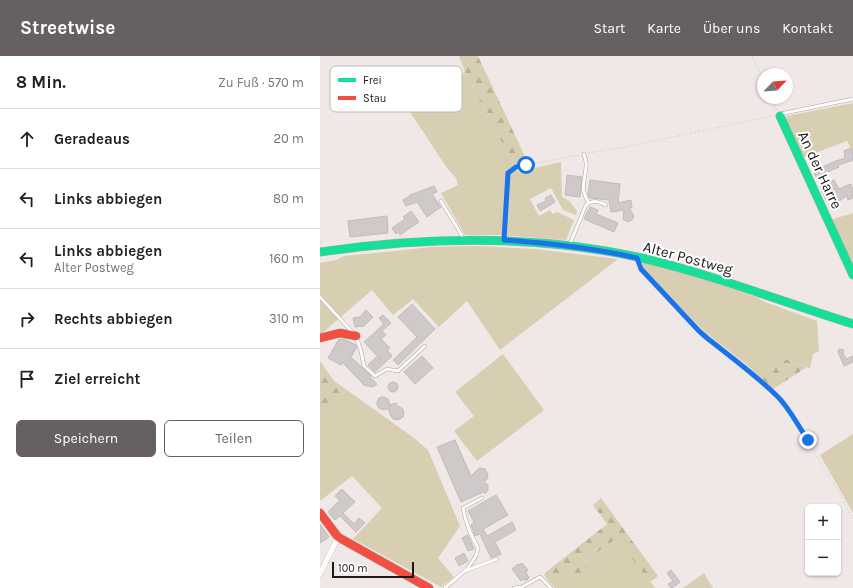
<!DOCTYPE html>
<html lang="de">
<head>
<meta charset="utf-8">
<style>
  body { margin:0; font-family:Karla,sans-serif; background:#f6f6f6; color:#202124 }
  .controls { position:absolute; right:12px; bottom:12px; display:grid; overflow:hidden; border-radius:6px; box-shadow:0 1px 3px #0004 }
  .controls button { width:36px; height:36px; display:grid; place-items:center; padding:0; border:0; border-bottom:1px solid #e0e0e0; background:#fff; color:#202124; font:20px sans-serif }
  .compass { position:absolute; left:437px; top:12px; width:36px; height:36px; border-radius:50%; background:#fff; box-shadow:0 1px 3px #0004; rotate:65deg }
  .scale { position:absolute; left:12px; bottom:10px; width:82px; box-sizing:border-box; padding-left:4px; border:2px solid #1d1918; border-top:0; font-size:11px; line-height:14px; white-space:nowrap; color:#1d1918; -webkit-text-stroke:3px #fff; paint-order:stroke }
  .stop { position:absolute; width:12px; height:12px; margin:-9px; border:3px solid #1a73e8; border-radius:50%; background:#fff }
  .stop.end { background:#1a73e8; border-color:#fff; box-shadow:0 1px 4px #0008 }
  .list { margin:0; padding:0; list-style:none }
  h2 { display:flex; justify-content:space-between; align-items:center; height:52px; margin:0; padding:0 16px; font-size:17px }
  h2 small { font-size:13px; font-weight:400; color:#757577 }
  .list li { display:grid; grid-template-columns:26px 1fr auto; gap:12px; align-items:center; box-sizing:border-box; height:60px; padding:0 16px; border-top:1px solid #e0e0e0 }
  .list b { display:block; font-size:15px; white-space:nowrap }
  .list p { margin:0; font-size:13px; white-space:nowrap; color:#757577 }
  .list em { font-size:13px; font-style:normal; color:#757577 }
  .actions { display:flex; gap:8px; padding:12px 16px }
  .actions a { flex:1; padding:9px 0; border:1px solid #666160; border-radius:6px; text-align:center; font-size:14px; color:#666160 }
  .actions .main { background:#666160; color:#fff }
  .icon { flex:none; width:22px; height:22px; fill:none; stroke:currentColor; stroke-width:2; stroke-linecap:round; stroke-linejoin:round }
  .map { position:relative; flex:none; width:533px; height:532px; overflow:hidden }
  header { display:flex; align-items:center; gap:24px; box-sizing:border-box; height:56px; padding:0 20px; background:#666160; color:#fff }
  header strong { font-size:19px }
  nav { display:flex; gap:22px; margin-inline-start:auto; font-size:14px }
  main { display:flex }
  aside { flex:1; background:#fff }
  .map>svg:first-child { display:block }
</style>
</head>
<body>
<header>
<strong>Streetwise</strong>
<nav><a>Start</a><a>Karte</a><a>Über uns</a><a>Kontakt</a></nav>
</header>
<main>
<aside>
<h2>8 Min.<small>Zu Fuß · 570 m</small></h2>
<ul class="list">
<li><svg class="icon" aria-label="ahead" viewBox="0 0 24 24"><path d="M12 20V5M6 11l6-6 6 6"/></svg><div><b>Geradeaus</b></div><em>20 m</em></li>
<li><svg class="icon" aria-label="left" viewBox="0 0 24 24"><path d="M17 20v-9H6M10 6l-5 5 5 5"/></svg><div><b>Links abbiegen</b></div><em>80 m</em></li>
<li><svg class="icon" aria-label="left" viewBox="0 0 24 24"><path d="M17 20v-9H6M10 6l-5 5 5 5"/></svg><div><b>Links abbiegen</b><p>Alter Postweg</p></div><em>160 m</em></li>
<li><svg class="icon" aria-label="right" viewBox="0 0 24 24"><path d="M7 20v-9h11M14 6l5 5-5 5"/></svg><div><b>Rechts abbiegen</b></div><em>310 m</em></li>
<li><svg class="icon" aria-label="arrive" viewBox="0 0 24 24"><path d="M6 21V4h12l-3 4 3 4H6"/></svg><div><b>Ziel erreicht</b></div></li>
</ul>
<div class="actions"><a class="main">Speichern</a><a>Teilen</a></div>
</aside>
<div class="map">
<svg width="533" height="532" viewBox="0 0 533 532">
  <defs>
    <pattern id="forest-firs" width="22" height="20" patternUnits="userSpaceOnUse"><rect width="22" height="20" fill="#d8ceb2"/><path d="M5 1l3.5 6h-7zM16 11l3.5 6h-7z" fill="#b9b098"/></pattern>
  </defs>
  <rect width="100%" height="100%" fill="#efe8e6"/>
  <path fill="#d8ceb2" d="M 145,16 L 198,116 L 241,106 L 242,141 L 249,145 L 257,155 L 256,159 L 243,154 L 231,132 L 210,143 L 219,160 L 230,154 L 233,158 L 237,156 L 254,164 L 246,184 L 180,179 L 145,179 L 121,137 L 138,129 L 136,122 L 127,112 L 86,50 Z
    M 533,47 L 533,96 L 527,85 L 482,102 L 465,63 L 467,60 Z
    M 533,157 L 533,213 L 510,164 Z
    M 155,190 L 215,193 L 298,203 L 180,294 L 147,245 L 119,271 L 93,243 L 73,259 L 52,234 L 0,279 L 0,207 L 16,204 L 24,200 L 66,196 L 111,191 Z
    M 327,206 L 399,228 L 436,241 L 445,246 L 497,265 L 499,295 L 493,298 L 490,312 L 456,300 L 445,316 L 440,321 L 426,308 L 385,276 L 323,214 L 322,211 L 323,207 Z
    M 183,298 L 224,354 L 157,405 L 134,375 L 154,360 L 135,336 Z
    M 27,334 L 94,382 L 108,394 L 140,470 L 118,502 L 134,521 L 121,531 L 33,483 L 62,452 L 32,420 L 0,445 L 0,365 L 3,359 Z
    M 533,378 L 533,457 L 500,399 Z
    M 297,481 L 335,532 L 235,532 L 231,528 L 247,516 L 263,514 L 255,501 L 259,498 L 265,506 Z
    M 384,517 L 393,532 L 363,532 Z"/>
  <path fill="url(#forest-firs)" d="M 139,0 L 158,0 L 207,105 L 194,109 L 145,16 Z
    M 456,300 L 487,311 L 453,333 L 440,321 L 445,316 Z
    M 0,305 L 14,325 L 27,334 L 3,359 L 0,365 Z
    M 281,442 L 338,520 L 330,526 L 297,482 L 264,506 L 259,498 L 255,501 L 264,514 L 251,523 L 247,516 L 231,528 L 224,519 L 226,516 L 287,468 L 273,449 Z"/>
  <path fill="#cfcac9" stroke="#c1bbbb" d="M 531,92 L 533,98 L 533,104 L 518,109 L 519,111 L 496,121 L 493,114 L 500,110 L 500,112 L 516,105 L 525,102 L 524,99 L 525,99 L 524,95 Z
    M 247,119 L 262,121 L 260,141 L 245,139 Z
    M 270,124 L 300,128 L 298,147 L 311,144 L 312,152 L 309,152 L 314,160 L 312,164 L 307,166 L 303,163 L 304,154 L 291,156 L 289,144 L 270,142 L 268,140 Z
    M 514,124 L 519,133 L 531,128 L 533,134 L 533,142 L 528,144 L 527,140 L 519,145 L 517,142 L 507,146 L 500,130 Z
    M 114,130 L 117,136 L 112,138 L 121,151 L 118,153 L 107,161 L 97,146 L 86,150 L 83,144 L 90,140 L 90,139 Z
    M 231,139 L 235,146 L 220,155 L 217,149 L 226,145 L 225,142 Z
    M 270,151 L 278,154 L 276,158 L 298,167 L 294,176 L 264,163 Z
    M 91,155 L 99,166 L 80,179 L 78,176 L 76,178 L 72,172 L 85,163 L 83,161 Z
    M 67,160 L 68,177 L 30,181 L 28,165 Z
    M 92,248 L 115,273 L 78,309 L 73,304 L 97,281 L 78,261 Z
    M 46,254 L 53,261 L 44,270 L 35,271 L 33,262 L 40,261 Z
    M 63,259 L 71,267 L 62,275 L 66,279 L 61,283 L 70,292 L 67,294 L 72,300 L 55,316 L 48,309 L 56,301 L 61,304 L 44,286 L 64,268 L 59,262 Z
    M 19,283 L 26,284 L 36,289 L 37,291 L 31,301 L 51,320 L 50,321 L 57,328 L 53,331 L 44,329 L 22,306 L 21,309 L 8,302 Z
    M 519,293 L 524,294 L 523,297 L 526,303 L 533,300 L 533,306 L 524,310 L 518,296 Z
    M 102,300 L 113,312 L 95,328 L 84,316 Z
    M68 331a5 5 0 1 1 10 0a5 5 0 1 1-10 0Z
    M 61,341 L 64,341 L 68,343 L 70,349 L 76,347 L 77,350 L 80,351 L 83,353 L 84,357 L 83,361 L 80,363 L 77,364 L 73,363 L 71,360 L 68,352 L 64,354 L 59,352 L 57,349 L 57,346 L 59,342 Z
    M 135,384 L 151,420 L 157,414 L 160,412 L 165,413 L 168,418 L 167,423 L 164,426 L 168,429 L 168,434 L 166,437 L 163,436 L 141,446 L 117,391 Z
    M 22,433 L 35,446 L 23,457 L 34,468 L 39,462 L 45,467 L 36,476 L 20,460 L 15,464 L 8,456 L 20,444 L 15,440 Z
    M 176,439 L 188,459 L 163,473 L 167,480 L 192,466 L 196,474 L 175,486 L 181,498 L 171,502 L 160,478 L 155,480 L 151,469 L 154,466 L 148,455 Z
    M 0,468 L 9,481 L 0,487 Z
    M 148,479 L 154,493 L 148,495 L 142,482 Z
    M 144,497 L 148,505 L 139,510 L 135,502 Z
    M 202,507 L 208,514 L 206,516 L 209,522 L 206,525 L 204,523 L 201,525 L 192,513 L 198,508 L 199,509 Z
    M 351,514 L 360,526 L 352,532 L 351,532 L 348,528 L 353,525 L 347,517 Z"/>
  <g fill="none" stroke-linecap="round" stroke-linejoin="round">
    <defs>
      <path id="lane" d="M 460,58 L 533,43
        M 264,98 C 265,102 267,107 266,111 C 265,126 259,131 269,147
        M 121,145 L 141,178 L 143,183
        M 250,188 L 266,149 C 273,143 279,146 286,149
        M 0,241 L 36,280 L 41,295 L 44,310 L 55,320 L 67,313 L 78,315 L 105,290
        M 145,515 L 177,503
        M 125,532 L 147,513 L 156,500 L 158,492 C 150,477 146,468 143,452 L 162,442
        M 194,532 L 202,531 L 220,521 L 231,532"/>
      <path id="street" d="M 0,518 L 18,481"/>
      <path id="fast" d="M 460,60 L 533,219
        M 0,196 C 27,192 54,189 81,187 C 162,181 243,184 322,202 C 394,219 463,246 533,268"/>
      <path id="jam" d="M 0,282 L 20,277 L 36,280
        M 0,457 L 18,481 L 109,532"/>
    </defs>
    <use href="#lane" stroke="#aba6a5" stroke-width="4"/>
    <use href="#street" stroke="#aba6a5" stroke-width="6"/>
    <use href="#fast" stroke="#aba6a5" stroke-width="9"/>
    <use href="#jam" stroke="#aba6a5" stroke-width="9"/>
    <path stroke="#d5d3d2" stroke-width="1" stroke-dasharray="2 2" stroke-linecap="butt" d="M 432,0 L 443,23
      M 451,42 L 457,55
      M 268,97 L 300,92 L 453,60
      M 184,177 L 188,117 L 196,111 L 259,99
      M 0,185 L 2,189
      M 319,208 L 321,213 L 330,222 L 379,275 L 387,282 C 416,306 449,327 472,359 L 518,435 L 533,463"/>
    <use href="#lane" stroke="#fdfcfb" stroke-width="3"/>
    <use href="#street" stroke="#fdfcfb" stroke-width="5.5"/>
    <use href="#fast" stroke="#16e098" stroke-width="8"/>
    <use href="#jam" stroke="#f24e42" stroke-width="8"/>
  </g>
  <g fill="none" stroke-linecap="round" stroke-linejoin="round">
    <path stroke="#1a73e8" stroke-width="5" d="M 206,109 L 196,111 L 188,117 L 184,184 C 228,187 273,192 317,202 L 321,213 L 379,275 L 387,282 C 411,301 436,319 458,341 C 470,353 478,370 488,384"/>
  </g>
  <g text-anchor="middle" stroke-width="4" stroke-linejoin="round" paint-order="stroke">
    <g font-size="15" fill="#1d1918" stroke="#fff">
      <text transform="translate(500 114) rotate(65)" y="5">An der Harre</text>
      <text transform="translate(368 202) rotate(15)" y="5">Alter Postweg</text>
    </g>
  </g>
  <rect x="10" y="10" width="132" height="46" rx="6" fill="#fff" stroke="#bbbaba" stroke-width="1"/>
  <rect x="18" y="22" width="18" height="4" fill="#16e098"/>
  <rect x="18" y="40" width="18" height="4" fill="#f24e42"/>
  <g font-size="11" fill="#1d1918">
    <text x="43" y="28">Frei</text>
    <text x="43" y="46">Stau</text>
  </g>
</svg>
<div class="controls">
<button>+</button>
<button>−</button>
</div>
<svg class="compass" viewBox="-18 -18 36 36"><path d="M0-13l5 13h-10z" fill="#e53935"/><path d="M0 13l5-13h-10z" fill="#757577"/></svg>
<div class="scale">100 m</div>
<div class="stop" style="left:206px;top:109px"></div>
<div class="stop end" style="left:488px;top:384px"></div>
</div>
</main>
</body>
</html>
